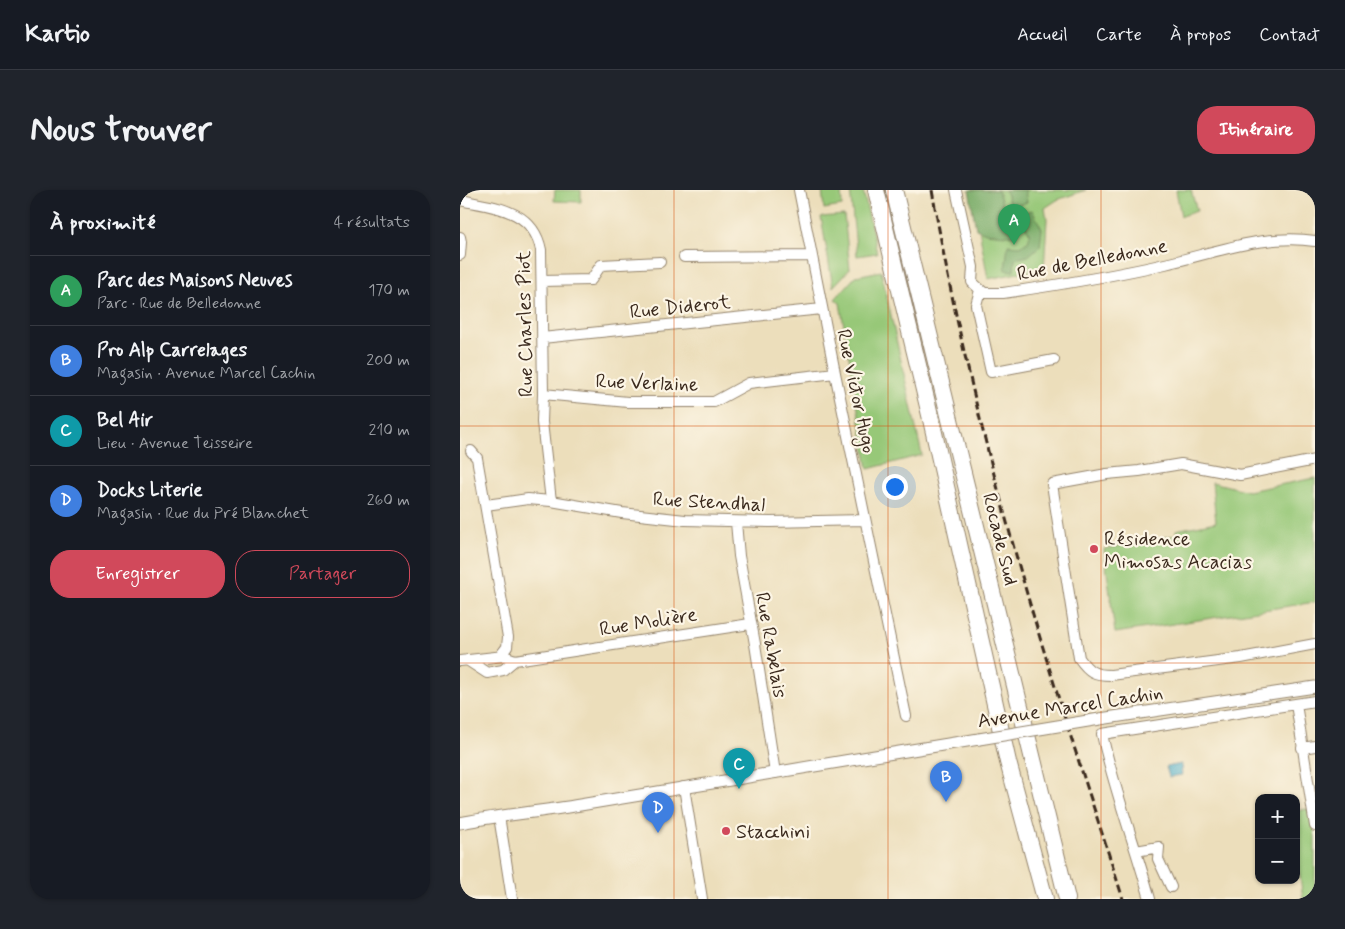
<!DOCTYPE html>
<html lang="fr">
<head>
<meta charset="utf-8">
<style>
  body { margin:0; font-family:Mynerve,sans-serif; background:#20242c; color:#f1f3f6 }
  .controls { position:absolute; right:15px; bottom:15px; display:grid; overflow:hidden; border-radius:10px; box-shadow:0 1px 4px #0004 }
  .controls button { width:45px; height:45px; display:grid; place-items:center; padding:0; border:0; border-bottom:1px solid #363941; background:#171b24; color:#f1f3f6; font:25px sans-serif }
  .you { position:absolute; left:434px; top:296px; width:18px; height:18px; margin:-12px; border:4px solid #fff; border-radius:50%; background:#1a73e8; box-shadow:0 0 0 8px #1a73e833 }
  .badge { display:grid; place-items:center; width:32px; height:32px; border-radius:50%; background:#d1495b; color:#fff; font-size:16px; font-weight:700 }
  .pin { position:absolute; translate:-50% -41px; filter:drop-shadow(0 1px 2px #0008) }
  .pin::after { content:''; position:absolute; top:26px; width:18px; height:15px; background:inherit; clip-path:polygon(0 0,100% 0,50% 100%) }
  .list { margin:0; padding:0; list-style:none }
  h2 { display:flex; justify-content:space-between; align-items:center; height:65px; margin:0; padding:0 20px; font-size:21px }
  h2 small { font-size:16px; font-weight:400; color:#9ea1a6 }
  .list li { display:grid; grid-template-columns:32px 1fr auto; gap:15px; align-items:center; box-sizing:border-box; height:70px; padding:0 20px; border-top:1px solid #363941 }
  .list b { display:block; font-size:19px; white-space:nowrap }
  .list p { margin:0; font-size:16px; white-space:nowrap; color:#9ea1a6 }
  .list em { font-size:16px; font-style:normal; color:#9ea1a6 }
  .actions { display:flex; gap:10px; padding:15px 20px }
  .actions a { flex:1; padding:11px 0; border:1px solid #d1495b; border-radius:20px; text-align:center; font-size:18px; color:#d1495b }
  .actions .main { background:#d1495b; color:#fff }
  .map { position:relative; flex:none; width:855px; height:709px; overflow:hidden; border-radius:20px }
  header { display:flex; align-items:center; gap:30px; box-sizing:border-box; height:70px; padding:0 25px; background:#171b24; border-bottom:1px solid #363941 }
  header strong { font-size:24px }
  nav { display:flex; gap:28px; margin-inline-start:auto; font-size:18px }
  .intro { display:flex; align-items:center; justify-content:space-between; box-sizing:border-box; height:120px; padding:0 30px }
  h1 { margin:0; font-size:35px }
  .button { padding:12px 22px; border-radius:20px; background:#d1495b; color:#fff; font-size:18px; font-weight:700 }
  main { display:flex; gap:30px; padding:0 30px }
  aside { flex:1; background:#171b24; border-radius:20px; box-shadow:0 1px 4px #0004 }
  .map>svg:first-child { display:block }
</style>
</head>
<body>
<header>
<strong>Kartio</strong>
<nav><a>Accueil</a><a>Carte</a><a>À propos</a><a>Contact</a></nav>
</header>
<div class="intro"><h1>Nous trouver</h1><a class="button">Itinéraire</a></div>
<main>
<aside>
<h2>À proximité<small>4 résultats</small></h2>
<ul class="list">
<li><span class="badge" style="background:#2e9e5b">A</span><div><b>Parc des Maisons Neuves</b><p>Parc · Rue de Belledonne</p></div><em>170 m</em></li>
<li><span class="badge" style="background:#3f7fe0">B</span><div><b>Pro Alp Carrelages</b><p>Magasin · Avenue Marcel Cachin</p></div><em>200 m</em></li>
<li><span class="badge" style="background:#0f9aa8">C</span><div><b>Bel Air</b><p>Lieu · Avenue Teisseire</p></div><em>210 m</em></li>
<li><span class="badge" style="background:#3f7fe0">D</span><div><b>Docks Literie</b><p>Magasin · Rue du Pré Blanchet</p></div><em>260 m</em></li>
</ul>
<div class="actions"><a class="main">Enregistrer</a><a>Partager</a></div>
</aside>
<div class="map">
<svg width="855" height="709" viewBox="0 0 855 709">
  <rect width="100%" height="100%" fill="#fcf5e5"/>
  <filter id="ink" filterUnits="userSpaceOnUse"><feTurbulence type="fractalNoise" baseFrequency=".02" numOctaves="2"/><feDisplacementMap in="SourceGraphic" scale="10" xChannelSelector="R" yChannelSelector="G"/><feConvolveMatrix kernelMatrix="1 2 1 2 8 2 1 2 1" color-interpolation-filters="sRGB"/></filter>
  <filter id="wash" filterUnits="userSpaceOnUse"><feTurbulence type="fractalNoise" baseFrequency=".0096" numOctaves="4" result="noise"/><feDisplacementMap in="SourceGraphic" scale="20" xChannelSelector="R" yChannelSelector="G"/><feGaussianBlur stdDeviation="1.12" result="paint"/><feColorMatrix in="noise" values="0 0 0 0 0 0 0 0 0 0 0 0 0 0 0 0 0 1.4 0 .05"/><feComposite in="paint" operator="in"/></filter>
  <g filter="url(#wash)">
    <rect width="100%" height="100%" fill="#ecdebb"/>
    <path fill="#97c878" stroke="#69794b" d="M 95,0 L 121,0 L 121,12 L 94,11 Z
      M 362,0 L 381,0 L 382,16 L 364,19 Z
      M 390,0 L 403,0 L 417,63 L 397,66 Z
      M 512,0 L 626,0 L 597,10 L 585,18 L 587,29 L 584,81 L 568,81 L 528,89 Z
      M 716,0 L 731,0 L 737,21 L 721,26 Z
      M 384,25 L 390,79 L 373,97 L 361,27 Z
      M 421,81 L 462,265 L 408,279 L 380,113 L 375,109 L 396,86 Z
      M 855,288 L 855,412 L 655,443 L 644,359 L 716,345 L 716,340 L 756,332 L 752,292 L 788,301 Z
      M 845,619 L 851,620 L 855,647 L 855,709 L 843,709 L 836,657 L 836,622 Z"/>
    <path fill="#79ac68" stroke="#5a6b43" d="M 509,0 L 538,0 L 547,31 L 560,38 L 556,46 L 526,43 L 516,39 Z
      M 545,0 L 565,0 L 567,12 L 551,18 Z
      M 572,20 L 582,39 L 580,56 L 568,66 L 555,69 L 554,81 L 545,80 L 548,55 L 560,56 L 568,52 L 570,44 L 558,25 Z"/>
    <path fill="#44a8c4" stroke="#406971" d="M 721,574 L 722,585 L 709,587 L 706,577 Z"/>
  </g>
  <g filter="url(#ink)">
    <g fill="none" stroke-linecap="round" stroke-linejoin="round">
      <defs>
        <path id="minor" d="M 339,0 L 375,183 L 446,526
          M 496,0 L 513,77 L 512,92 L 524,103 L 543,103 C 598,95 652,86 705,74 C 754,63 804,43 855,51
          M 0,10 C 34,17 73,19 81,60 L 83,204 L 82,232 L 91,311
          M 0,47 L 1,52 L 0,65
          M 224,67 L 352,66
          M 82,91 L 131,90 L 141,75 L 200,72
          M 520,100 L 516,115 L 531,182 L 594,170
          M 82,148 L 362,119
          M 83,204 L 168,212 L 254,212 L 289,193 L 375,183
          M 11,261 L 17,268 L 48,447 L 47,457 L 40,466
          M 855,270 L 780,285 L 721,274 L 679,281 L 647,284 L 592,294 L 619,468 C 629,482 634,485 651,485 L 781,468 L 855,454
          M 26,315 L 68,309 L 91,311 L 162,323 L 225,330 L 310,332 L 405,330
          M 276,332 L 279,366 L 295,454 L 315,583
          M 7,470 L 27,483 L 43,480 L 55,470
          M 0,471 L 44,466 L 55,470 L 290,434
          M 836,514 L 855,636
          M 842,558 L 855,556
          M 224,597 L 242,709
          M 39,626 L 52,709
          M 676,661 L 699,657 L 698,669 L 711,697
          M 690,709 C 675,654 654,600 642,544 L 855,511"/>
        <path id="tertiary" d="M 640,529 L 855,497
          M 0,633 C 40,625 80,622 120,615 C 253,592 386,571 519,549"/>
        <path id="trunk" d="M 416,0 L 470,225 L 548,572 L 585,709
          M 434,0 L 607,709"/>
      </defs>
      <use href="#minor" stroke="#94846c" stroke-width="12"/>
      <use href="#tertiary" stroke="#94846c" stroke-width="13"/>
      <use href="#trunk" stroke="#94846c" stroke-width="18"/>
      <use href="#minor" stroke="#fff" stroke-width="10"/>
      <use href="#tertiary" stroke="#fff" stroke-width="11"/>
      <use href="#trunk" stroke="#fff" stroke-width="16"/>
      <path stroke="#3b2a1e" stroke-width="3" stroke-dasharray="8 4" stroke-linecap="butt" d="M 472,0 C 493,123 522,245 556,365 C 588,481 627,595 663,709"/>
      <defs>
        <path id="tertiary-bridge" d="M 519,549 L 640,529"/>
      </defs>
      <use href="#tertiary-bridge" stroke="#94846c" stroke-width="13" stroke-linecap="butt"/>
      <use href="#tertiary-bridge" stroke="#fff" stroke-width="11"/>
    </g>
  </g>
  <path fill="none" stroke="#d7540e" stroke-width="1" stroke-opacity="0.55" d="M 214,0 L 214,709M 428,0 L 428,709M 641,0 L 641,709M 0,236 L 855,236M 0,473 L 855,473"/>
  <g fill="#d1495b" stroke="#fcf5e5" stroke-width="2">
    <circle cx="634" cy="359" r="5"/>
    <circle cx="266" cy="641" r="5"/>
  </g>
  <g text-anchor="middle" stroke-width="4.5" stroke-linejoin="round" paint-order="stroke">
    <g font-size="20" fill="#3b2a1e" stroke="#fcf5e5">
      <text transform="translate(632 69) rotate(-11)" y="7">Rue de Belledonne</text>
      <text transform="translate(220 116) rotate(-6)" y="7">Rue Diderot</text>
      <text transform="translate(64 134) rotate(-91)" y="7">Rue Charles Piot</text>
      <text transform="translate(187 192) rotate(2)" y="7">Rue Verlaine</text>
      <text transform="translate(397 201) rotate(78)" y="7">Rue Victor Hugo</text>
      <text transform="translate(249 311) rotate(3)" y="7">Rue Stendhal</text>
      <text transform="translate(541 349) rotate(76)" y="7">Rocade Sud</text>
      <text transform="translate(188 431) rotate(-9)" y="7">Rue Molière</text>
      <text transform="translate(312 455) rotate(80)" y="7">Rue Rabelais</text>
      <text transform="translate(610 516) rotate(-9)" y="7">Avenue Marcel Cachin</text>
    </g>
    <g font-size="20" fill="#3b2a1e" stroke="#fcf5e5" text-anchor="start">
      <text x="644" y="355">Résidence<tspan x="644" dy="23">Mimosas Acacias</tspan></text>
      <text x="276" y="648">Stacchini</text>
    </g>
  </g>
</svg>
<div class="controls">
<button>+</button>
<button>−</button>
</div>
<div class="you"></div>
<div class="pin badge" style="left:554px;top:55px;background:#2e9e5b">A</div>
<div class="pin badge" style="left:486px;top:612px;background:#3f7fe0">B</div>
<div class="pin badge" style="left:279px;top:599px;background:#0f9aa8">C</div>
<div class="pin badge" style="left:198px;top:643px;background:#3f7fe0">D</div>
</div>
</main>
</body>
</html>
